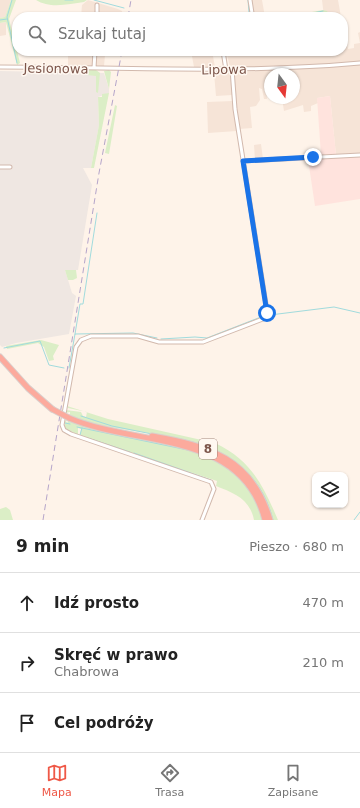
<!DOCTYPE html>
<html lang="pl">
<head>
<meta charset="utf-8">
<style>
  body { margin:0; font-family:"DejaVu Sans",sans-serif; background:#f2f2f2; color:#222 }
  .controls { position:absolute; right:12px; bottom:12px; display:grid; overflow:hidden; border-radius:8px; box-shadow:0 1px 3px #0004 }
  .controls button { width:36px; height:36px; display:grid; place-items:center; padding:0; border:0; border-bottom:1px solid #e0e0e0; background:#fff; color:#222; font:20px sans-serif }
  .compass { position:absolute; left:264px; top:68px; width:36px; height:36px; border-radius:50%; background:#fff; box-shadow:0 1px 3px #0004; rotate:165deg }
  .stop { position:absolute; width:12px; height:12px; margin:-9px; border:3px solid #1a73e8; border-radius:50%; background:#fff }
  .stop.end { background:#1a73e8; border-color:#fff; box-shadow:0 1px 4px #0008 }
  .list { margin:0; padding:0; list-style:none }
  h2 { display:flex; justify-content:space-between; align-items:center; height:52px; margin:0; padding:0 16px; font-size:17px }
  h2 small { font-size:13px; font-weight:400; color:#767676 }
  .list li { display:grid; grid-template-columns:26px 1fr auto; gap:12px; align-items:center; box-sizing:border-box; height:60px; padding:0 16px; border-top:1px solid #e0e0e0 }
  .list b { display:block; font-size:15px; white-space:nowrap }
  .list p { margin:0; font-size:13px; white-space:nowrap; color:#767676 }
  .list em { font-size:13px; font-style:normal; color:#767676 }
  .icon { flex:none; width:22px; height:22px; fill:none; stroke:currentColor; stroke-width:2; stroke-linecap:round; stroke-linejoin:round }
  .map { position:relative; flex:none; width:360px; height:520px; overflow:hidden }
  .search { position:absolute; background:#fff; box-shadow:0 1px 3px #0004; left:12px; right:12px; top:12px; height:44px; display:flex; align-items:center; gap:10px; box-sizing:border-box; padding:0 14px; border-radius:16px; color:#767676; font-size:15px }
  .sheet { height:232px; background:#fff }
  nav { display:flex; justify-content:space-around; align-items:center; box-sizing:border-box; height:56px; border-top:1px solid #e0e0e0; background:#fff; font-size:11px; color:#767676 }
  nav a { display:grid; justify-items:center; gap:2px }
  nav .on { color:#ef5847 }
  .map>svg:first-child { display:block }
</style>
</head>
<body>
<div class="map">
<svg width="360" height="520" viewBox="0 0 360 520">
  <rect width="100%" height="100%" fill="#fef3e9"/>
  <path fill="#f6e4d7" d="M 0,0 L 11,0 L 5,17 L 0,18 Z
    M 88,0 L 118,9 L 122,11 L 123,17 L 81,17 L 82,5 Z
    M 252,0 L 262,0 L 265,17 L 254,17 Z
    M 322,0 L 338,0 L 341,17 L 324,17 Z
    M 6,22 L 6,35 L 0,36 L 0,23 Z
    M 343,26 L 348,49 L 354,48 L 354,44 L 360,43 L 358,33 L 360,32 L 360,153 L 336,155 L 330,96 L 317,98 L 318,103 L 311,106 L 311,111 L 304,112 L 303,105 L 284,111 L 282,98 L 275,98 L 294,98 L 294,74 L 270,74 L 270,90 L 266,89 L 267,99 L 264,99 L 262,89 L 259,88 L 260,100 L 256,106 L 250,107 L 252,128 L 239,129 L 236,102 L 233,102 L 237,131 L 208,133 L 207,102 L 233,101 L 232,95 L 216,96 L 214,73 L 254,71 L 252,67 L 230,67 L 226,51 L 343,51 Z
    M 79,51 L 117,51 L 116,55 L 105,55 L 104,66 L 68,65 L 68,55 L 79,55 Z
    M 191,51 L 212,51 L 215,67 L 194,67 Z
    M 261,144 L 263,159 L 255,160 L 254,145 Z"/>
  <path fill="#ffe3dd" d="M 330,96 L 336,155 L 321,155 L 317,98 Z
    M 360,157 L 360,199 L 315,206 L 308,159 Z"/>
  <path fill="#efe7e2" d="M 0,71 L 104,73 L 109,89 L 109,93 L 98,97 L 99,125 L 91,168 L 83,168 L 92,185 L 78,270 L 65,270 L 72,293 L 76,296 L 69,334 L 16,343 L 2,347 L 0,345 L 0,168 L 10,168 L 0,166 Z"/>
  <path fill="#dbeec6" d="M 11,0 L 16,0 L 9,19 L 20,63 L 17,65 L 6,22 L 0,23 L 0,18 L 5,17 Z
    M 36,0 L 87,0 L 84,2 C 69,4 50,9 36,0 Z
    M 323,10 L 327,11 L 330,17 L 324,17 L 323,15 L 284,17 Z
    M 87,69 L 96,70 L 100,73 L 98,93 L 96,92 L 96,76 L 87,75 Z
    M 109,70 L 111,72 L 109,89 L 104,71 Z
    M 109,93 L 94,168 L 91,168 L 99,125 L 98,97 L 102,97 L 102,94 Z
    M 115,105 L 117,106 L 109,154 L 105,153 Z
    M 65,270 L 76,270 L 77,278 L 73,280 L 68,280 Z
    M 41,340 L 59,345 L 53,356 L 54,360 L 49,361 L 44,347 L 38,343 L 7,349 L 6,346 Z
    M 67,406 L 108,419 L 215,443 C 251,460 263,485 278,520 L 271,520 L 263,497 L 227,457 C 185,432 130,434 83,421 L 70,415 L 70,412 L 65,413 L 66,410 L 81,412 L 83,416 L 86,417 L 87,412 L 68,408 Z
    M 64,418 L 67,423 L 69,420 L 203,454 L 234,472 L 252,493 L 263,520 L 254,520 C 250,499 234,493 216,486 L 217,481 L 80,436 L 81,429 L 78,428 L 78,435 L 65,428 Z
    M 6,507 L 10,510 L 13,520 L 0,520 L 0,509 Z"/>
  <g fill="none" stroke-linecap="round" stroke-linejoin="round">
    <path stroke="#a1dbdd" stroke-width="1" d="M 12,0 L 7,17 L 17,63
      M 65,0 L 73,0
      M 94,0 L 124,8
      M 248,0 L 249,12
      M 298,16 L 323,11
      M 293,17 L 296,16
      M 0,20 L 7,19
      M 270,315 L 334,307 L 360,313
      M 75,334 L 80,304 L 83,304 L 97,213
      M 161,339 L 195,337 L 207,338 L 266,315
      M 4,348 L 40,341 L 49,365 L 64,368
      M 69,368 L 75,334 L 133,333 L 157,338
      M 81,416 L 112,426 L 152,434
      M 65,423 L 70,424
      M 77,427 L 188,450
      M 82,428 L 80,435 L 84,437
      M 88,438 L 130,452
      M 175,438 C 223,447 260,469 273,520
      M 134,453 L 211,480
      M 354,520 L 360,512"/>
    <defs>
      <path id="minor" d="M 97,17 L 97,5
        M 249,17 L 252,13 L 250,0
        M 223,51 L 226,70
        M 0,67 C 120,67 240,74 360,63
        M 94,68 L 95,51
        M 243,161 L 360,155
        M 0,167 L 10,167
        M 202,520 L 214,489 L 211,482 L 71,434 L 64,430 L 62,425 L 76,347 L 81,340 L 91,336 L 138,336 L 159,342 L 203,342 L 268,317 L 235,109 L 232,69"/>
      <path id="highway" d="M 0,357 L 28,388 L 52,409
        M 69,418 C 137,447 242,430 265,520
        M 152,436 C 209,446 252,458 270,520"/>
    </defs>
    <use href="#minor" stroke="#d2b9ad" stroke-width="5"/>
    <use href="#highway" stroke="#dacfcc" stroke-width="7"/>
    <use href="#minor" stroke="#fff" stroke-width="3"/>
    <use href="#highway" stroke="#fcaa9d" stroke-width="5"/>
    <path stroke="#b5a5ca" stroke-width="1" stroke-dasharray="6 4" stroke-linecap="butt" d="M 128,17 L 131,0
      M 43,520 L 99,173 L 122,51"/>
    <defs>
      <path id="highway-bridge" d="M 52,409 L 69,418"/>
    </defs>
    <use href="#highway-bridge" stroke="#dacfcc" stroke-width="7" stroke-linecap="butt"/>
    <use href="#highway-bridge" stroke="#fcaa9d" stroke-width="5"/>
  </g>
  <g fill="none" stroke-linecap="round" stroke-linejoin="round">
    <path stroke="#1a73e8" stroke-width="5" d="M 267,313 L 243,161 L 313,157"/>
  </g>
  <g text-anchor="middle" stroke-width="3" stroke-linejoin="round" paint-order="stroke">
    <rect fill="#fff8f1" stroke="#a3867c" stroke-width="1" x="199" y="439" width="18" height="20" rx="3"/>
    <g font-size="12" font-weight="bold" fill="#7c554a">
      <text x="208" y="453">8</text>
    </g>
    <g font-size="13" fill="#7c554a" stroke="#fff8f1">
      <text transform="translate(56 68) rotate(1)" y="5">Jesionowa</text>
      <text transform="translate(224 69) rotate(-1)" y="5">Lipowa</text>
    </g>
  </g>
</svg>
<div class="controls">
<button><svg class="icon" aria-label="layers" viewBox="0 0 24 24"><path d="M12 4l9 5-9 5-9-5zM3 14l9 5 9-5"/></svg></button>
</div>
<svg class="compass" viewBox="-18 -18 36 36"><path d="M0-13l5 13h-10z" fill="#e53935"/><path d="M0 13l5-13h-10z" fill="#767676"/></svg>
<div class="stop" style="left:267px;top:313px"></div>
<div class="stop end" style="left:313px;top:157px"></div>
<div class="search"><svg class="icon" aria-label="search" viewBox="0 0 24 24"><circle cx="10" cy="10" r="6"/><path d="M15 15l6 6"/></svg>Szukaj tutaj</div>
</div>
<section class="sheet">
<h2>9 min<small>Pieszo · 680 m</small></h2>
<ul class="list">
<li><svg class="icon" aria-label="ahead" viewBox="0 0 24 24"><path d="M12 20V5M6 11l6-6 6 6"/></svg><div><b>Idź prosto</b></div><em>470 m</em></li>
<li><svg class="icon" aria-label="right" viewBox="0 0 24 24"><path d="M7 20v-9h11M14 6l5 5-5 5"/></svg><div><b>Skręć w prawo</b><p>Chabrowa</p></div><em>210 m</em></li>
<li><svg class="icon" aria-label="arrive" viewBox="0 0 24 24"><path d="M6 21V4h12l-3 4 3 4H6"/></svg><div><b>Cel podróży</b></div></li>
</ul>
</section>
<nav>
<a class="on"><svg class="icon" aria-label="map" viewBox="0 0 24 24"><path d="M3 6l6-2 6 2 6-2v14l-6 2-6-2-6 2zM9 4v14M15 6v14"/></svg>Mapa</a>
<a><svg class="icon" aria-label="directions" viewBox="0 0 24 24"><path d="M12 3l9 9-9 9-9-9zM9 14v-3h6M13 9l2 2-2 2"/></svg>Trasa</a>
<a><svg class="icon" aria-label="saved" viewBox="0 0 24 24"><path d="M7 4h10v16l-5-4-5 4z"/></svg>Zapisane</a>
</nav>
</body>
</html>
